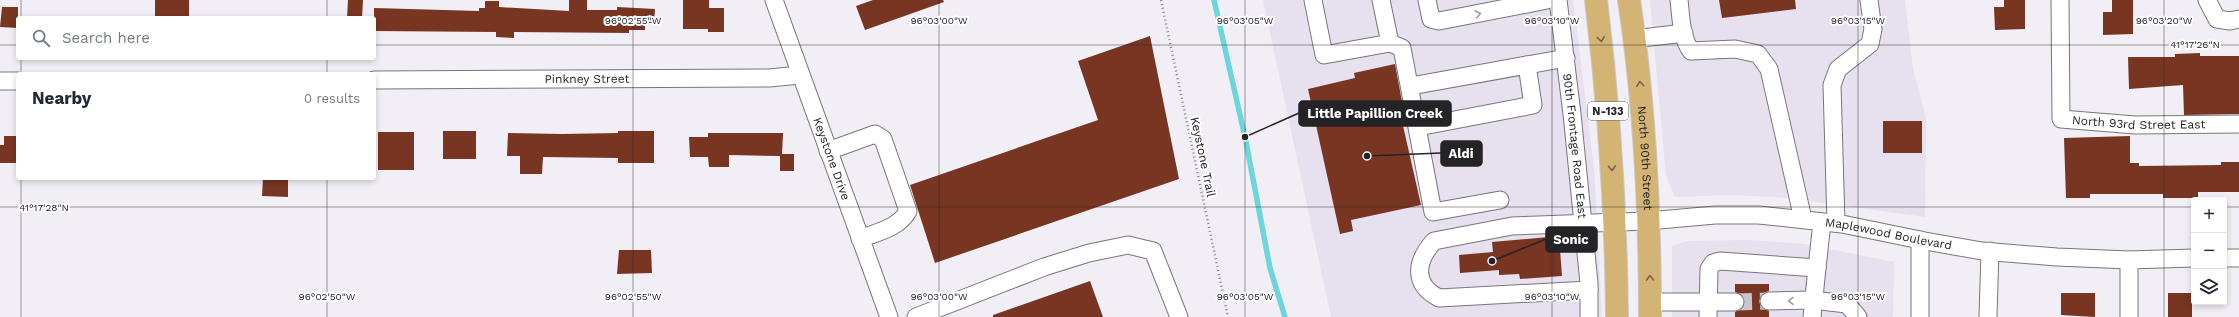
<!DOCTYPE html>
<html lang="en">
<head>
<meta charset="utf-8">
<style>
  body { margin:0; font-family:"Work Sans",sans-serif; background:#f2f2f3; color:#1f2937 }
  .controls { position:absolute; right:12px; bottom:12px; display:grid; overflow:hidden; border-radius:4px; box-shadow:0 2px 6px #0003 }
  .controls button { width:36px; height:36px; display:grid; place-items:center; padding:0; border:0; border-bottom:1px solid #e0e1e3; background:#fff; color:#1f2937; font:20px sans-serif }
  .list { margin:0; padding:0; list-style:none }
  h2 { display:flex; justify-content:space-between; align-items:center; height:52px; margin:0; padding:0 16px; font-size:17px }
  h2 small { font-size:13px; font-weight:400; color:#747a83 }
  .icon { flex:none; width:22px; height:22px; fill:none; stroke:currentColor; stroke-width:2; stroke-linecap:round; stroke-linejoin:round }
  .map { position:relative; flex:none; width:2239px; height:317px; overflow:hidden }
  .search { position:absolute; background:#fff; box-shadow:0 2px 6px #0003; left:16px; top:16px; width:360px; height:44px; display:flex; align-items:center; gap:10px; box-sizing:border-box; padding:0 14px; border-radius:4px; color:#747a83; font-size:15px }
  .panel { position:absolute; background:#fff; box-shadow:0 2px 6px #0003; left:16px; top:72px; width:360px; height:108px; border-radius:4px }
  .map>svg:first-child { display:block }
</style>
</head>
<body>
<div class="map">
<svg width="2239" height="317" viewBox="0 0 2239 317">
  <rect width="100%" height="100%" fill="#f1eef5"/>
  <path fill="#e6e0ef" d="M 1263,0 L 1573,0 L 1594,168 L 1602,317 L 1331,317 Z
    M 1650,0 L 1905,0 L 1913,69 L 1926,118 L 1925,217 L 1788,198 L 1733,195 L 1675,197 L 1666,176 Z
    M 1749,240 L 1804,244 L 1894,262 L 1893,317 L 1672,317 L 1672,246 L 1688,241 Z"/>
  <g fill="none" stroke-linecap="round" stroke-linejoin="round">
    <path stroke="#6cd6db" stroke-width="5.5" d="M 1214,0 L 1245,137 L 1270,268 L 1285,317"/>
  </g>
  <path fill="#773522" d="M 155,0 L 189,0 L 189,18 L 155,18 Z
    M 348,0 L 363,0 L 362,18 L 347,18 Z
    M 569,0 L 587,0 L 587,10 L 617,10 L 617,7 L 655,9 L 654,23 L 645,23 L 645,30 L 629,30 L 629,33 L 514,32 L 514,38 L 496,37 L 496,32 L 374,31 L 374,8 L 479,11 L 479,8 L 485,8 L 485,1 L 499,1 L 499,7 L 569,11 Z
    M 683,0 L 709,0 L 709,8 L 724,8 L 724,32 L 708,32 L 708,29 L 683,29 Z
    M 873,0 L 943,0 L 944,2 L 865,30 L 856,6 Z
    M 1719,0 L 1795,0 L 1796,9 L 1722,18 Z
    M 2004,0 L 2025,0 L 2025,29 L 1995,30 L 1994,7 L 2004,7 Z
    M 2112,0 L 2133,0 L 2133,34 L 2103,35 L 2103,12 L 2112,12 Z
    M 2,7 L 18,7 L 18,28 L 0,27 Z
    M 1150,36 L 1179,179 L 935,263 L 910,185 L 1098,120 L 1078,61 Z
    M 2200,53 L 2200,56 L 2239,56 L 2239,114 L 2184,115 L 2183,85 L 2129,89 L 2128,57 L 2175,57 L 2175,54 Z
    M 1395,64 L 1403,107 L 1399,108 L 1421,205 L 1351,220 L 1353,231 L 1340,234 L 1308,89 L 1355,78 L 1354,73 Z
    M 1883,121 L 1922,121 L 1922,153 L 1883,153 Z
    M 443,131 L 476,131 L 476,159 L 443,159 Z
    M 618,131 L 654,131 L 654,163 L 618,163 L 618,158 L 543,157 L 542,174 L 520,174 L 520,156 L 507,156 L 508,133 L 562,134 L 618,133 Z
    M 378,132 L 414,132 L 414,170 L 378,170 Z
    M 708,133 L 783,133 L 782,154 L 794,154 L 794,171 L 780,171 L 780,156 L 729,155 L 729,167 L 709,167 L 708,157 L 690,157 L 689,137 L 708,137 Z
    M 4,136 L 18,136 L 18,163 L 0,163 L 0,145 L 4,145 Z
    M 2130,136 L 2130,163 L 2139,163 L 2139,166 L 2221,165 L 2221,162 L 2239,162 L 2239,192 L 2198,192 L 2198,198 L 2163,198 L 2163,194 L 2090,194 L 2090,198 L 2066,198 L 2064,138 Z
    M 263,178 L 288,178 L 288,197 L 262,196 Z
    M 1559,236 L 1562,276 L 1520,279 L 1519,274 L 1499,275 L 1499,270 L 1460,273 L 1459,255 L 1493,252 L 1492,242 Z
    M 619,250 L 651,250 L 652,273 L 617,274 Z
    M 1090,281 L 1103,317 L 993,317 L 993,315 Z
    M 1735,284 L 1769,284 L 1769,291 L 1763,293 L 1759,301 L 1761,307 L 1769,311 L 1769,317 L 1735,317 L 1735,312 L 1743,307 L 1745,302 L 1740,294 L 1735,292 Z
    M 2061,293 L 2095,293 L 2095,317 L 2061,315 Z
    M 2168,293 L 2192,293 L 2192,317 L 2168,317 Z"/>
  <g fill="none" stroke-linecap="round" stroke-linejoin="round">
    <path stroke="#c8c5cc" stroke-width="17" stroke-dasharray="17 8" stroke-linecap="butt" d="M 1735,302 L 1769,301"/>
    <defs>
      <g id="minor">
        <path id="s1" d="M 774,0 L 889,317"/>
        <path d="M 1313,0 L 1324,55 L 1390,43 L 1402,48 L 1433,212 L 1500,200"/>
        <path d="M 1381,0 L 1390,43"/>
        <path d="M 1427,0 L 1431,19 L 1439,21 L 1547,0"/>
        <path id="s2" d="M 1558,0 L 1572,114 L 1589,283 L 1589,317"/>
        <path d="M 1679,0 C 1681,17 1681,37 1691,51 L 1735,49 L 1758,54 L 1769,69 L 1803,219"/>
        <path id="s3" d="M 2060,0 L 2061,119 L 2135,125 L 2239,124"/>
        <path d="M 2207,0 L 2217,19 L 2230,21 L 2239,19"/>
        <path d="M 1634,39 L 1684,33"/>
        <path id="s4" d="M 374,80 L 769,78 L 800,75"/>
        <path d="M 0,81 L 18,81"/>
        <path d="M 1411,86 L 1566,58"/>
        <path d="M 1418,127 L 1533,105 L 1527,65"/>
        <path d="M 828,151 L 875,134 L 883,139 L 908,211 C 899,228 877,232 860,239"/>
        <path d="M 1836,223 L 1832,85 L 1838,69 L 1870,44 L 1873,29 L 1869,0"/>
        <path d="M 2224,258 L 2239,258"/>
        <path id="s5" d="M 1589,290 L 1439,298 C 1412,284 1416,261 1434,241 L 1512,226 L 1648,221 L 1715,215 L 1759,215 L 1842,224 L 1925,241 L 1982,251 L 2057,257 L 2129,260 L 2194,258"/>
        <path d="M 1769,301 L 1812,300 L 1847,304 L 1858,317"/>
        <path d="M 1650,302 L 1735,302"/>
        <path d="M 916,317 L 1044,267 L 1089,253 L 1128,245 L 1153,251 L 1179,317"/>
        <path d="M 1708,317 L 1709,269 L 1713,263 L 1720,261 L 1817,268 L 1822,222"/>
        <path d="M 1812,317 L 1817,268"/>
        <path d="M 1920,317 L 1920,240"/>
        <path d="M 1988,317 L 1990,251"/>
        <path d="M 2129,317 L 2129,260"/>
      </g>
      <g id="major">
        <path d="M 1596,0 C 1609,105 1616,211 1617,317"/>
        <path id="s6" d="M 1629,0 C 1645,105 1650,211 1650,317"/>
      </g>
    </defs>
    <use href="#minor" stroke="#78757c" stroke-width="19"/>
    <use href="#major" stroke="#cacacb" stroke-width="24"/>
    <path stroke="#868489" stroke-width="2.5" stroke-dasharray="1 3" stroke-linecap="butt" d="M 1161,0 L 1228,317"/>
    <use href="#minor" stroke="#fff" stroke-width="17"/>
    <use href="#major" stroke="#d4b474" stroke-width="22"/>
  </g>
  <defs><path id="oneway-chevron" d="M-2-3.5L2.5 0L-2 3.5" fill="none" stroke-width="1.6" stroke-linecap="round" stroke-linejoin="round"/></defs>
  <g stroke="#9c9c9d">
    <use href="#oneway-chevron" transform="translate(1478 14) rotate(-11)"/>
    <use href="#oneway-chevron" transform="translate(1791 301) rotate(179)"/>
  </g>
  <g stroke="#736449">
    <use href="#oneway-chevron" transform="translate(1601 39) rotate(83)"/>
    <use href="#oneway-chevron" transform="translate(1640 84) rotate(-97)"/>
    <use href="#oneway-chevron" transform="translate(1612 168) rotate(87)"/>
    <use href="#oneway-chevron" transform="translate(1650 278) rotate(-91)"/>
  </g>
  <path fill="none" stroke="#242326" stroke-width="1" stroke-opacity="0.45" d="M 21,0 L 21,18M 327,0 L 327,18M 633,0 L 633,317M 939,0 L 939,317M 1245,0 L 1245,317M 1552,0 L 1552,317M 1858,0 L 1858,317M 2164,0 L 2164,317M 0,45 L 18,45M 374,45 L 2239,45M 21,58 L 21,74M 327,58 L 327,74M 21,178 L 21,317M 327,178 L 327,317M 0,207 L 2194,207M 2224,207 L 2239,207"/>
  <g text-anchor="middle" stroke-width="4" stroke-linejoin="round" paint-order="stroke">
    <rect fill="#fdfcff" stroke="#656467" stroke-width="1" x="1588" y="102" width="40" height="18" rx="3"/>
    <g font-size="11" font-weight="bold" fill="#242326">
      <text x="1608" y="115">N-133</text>
    </g>
    <g font-size="12" fill="#242326" stroke="#fdfcff">
      <text dy="4" stroke="none"><textPath href="#s4" startOffset="213">Pinkney Street</textPath></text>
      <text dy="4" stroke="none"><textPath href="#s3" startOffset="197">North 93rd Street East</textPath></text>
      <text dy="4" stroke="none"><textPath href="#s2" startOffset="147">90th Frontage Road East</textPath></text>
      <text transform="translate(1203 157) rotate(78)" y="4">Keystone Trail</text>
      <text dy="4" stroke="none"><textPath href="#s6" startOffset="159">North 90th Street</textPath></text>
      <text dy="4" stroke="none"><textPath href="#s1" startOffset="169">Keystone Drive</textPath></text>
      <text dy="4" stroke="none"><textPath href="#s5" startOffset="677">Maplewood Boulevard</textPath></text>
    </g>
  </g>
  <g font-size="10" text-anchor="middle" fill="#242326" stroke="#fdfcff" stroke-width="4" stroke-linejoin="round" paint-order="stroke">
    <text x="633" y="24">96°02'55"W</text>
    <text x="939" y="24">96°03'00"W</text>
    <text x="1245" y="24">96°03'05"W</text>
    <text x="1552" y="24">96°03'10"W</text>
    <text x="1858" y="24">96°03'15"W</text>
    <text x="2164" y="24">96°03'20"W</text>
    <text x="2195" y="48">41°17'26"N</text>
    <text x="44" y="211">41°17'28"N</text>
    <text x="327" y="300">96°02'50"W</text>
    <text x="633" y="300">96°02'55"W</text>
    <text x="939" y="300">96°03'00"W</text>
    <text x="1245" y="300">96°03'05"W</text>
    <text x="1552" y="300">96°03'10"W</text>
    <text x="1858" y="300">96°03'15"W</text>
  </g>
  <path fill="none" stroke="#242326" stroke-width="1.5" d="M1245 137L1299 113M1367 156L1441 153M1492 261L1546 239"/>
  <g fill="#242326" stroke="#fdfcff" stroke-width="1.5">
    <circle cx="1245" cy="137" r="4"/>
    <circle cx="1367" cy="156" r="4"/>
    <circle cx="1492" cy="261" r="4"/>
  </g>
  <g fill="#242326" stroke="#242326" stroke-width="1.5">
    <rect x="1299" y="101" width="152" height="25" rx="4"/>
    <rect x="1441" y="141" width="41" height="25" rx="4"/>
    <rect x="1546" y="227" width="51" height="25" rx="4"/>
  </g>
  <g font-size="13" text-anchor="middle" font-weight="bold" fill="#fff">
    <text x="1375" y="118">Little Papillion Creek</text>
    <text x="1461" y="158">Aldi</text>
    <text x="1571" y="244">Sonic</text>
  </g>
</svg>
<div class="controls">
<button>+</button>
<button>−</button>
<button><svg class="icon" aria-label="layers" viewBox="0 0 24 24"><path d="M12 4l9 5-9 5-9-5zM3 14l9 5 9-5"/></svg></button>
</div>
<div class="search"><svg class="icon" aria-label="search" viewBox="0 0 24 24"><circle cx="10" cy="10" r="6"/><path d="M15 15l6 6"/></svg>Search here</div>
<section class="panel">
<h2>Nearby<small>0 results</small></h2>
<ul class="list">
</ul>
</section>
</div>
</body>
</html>
